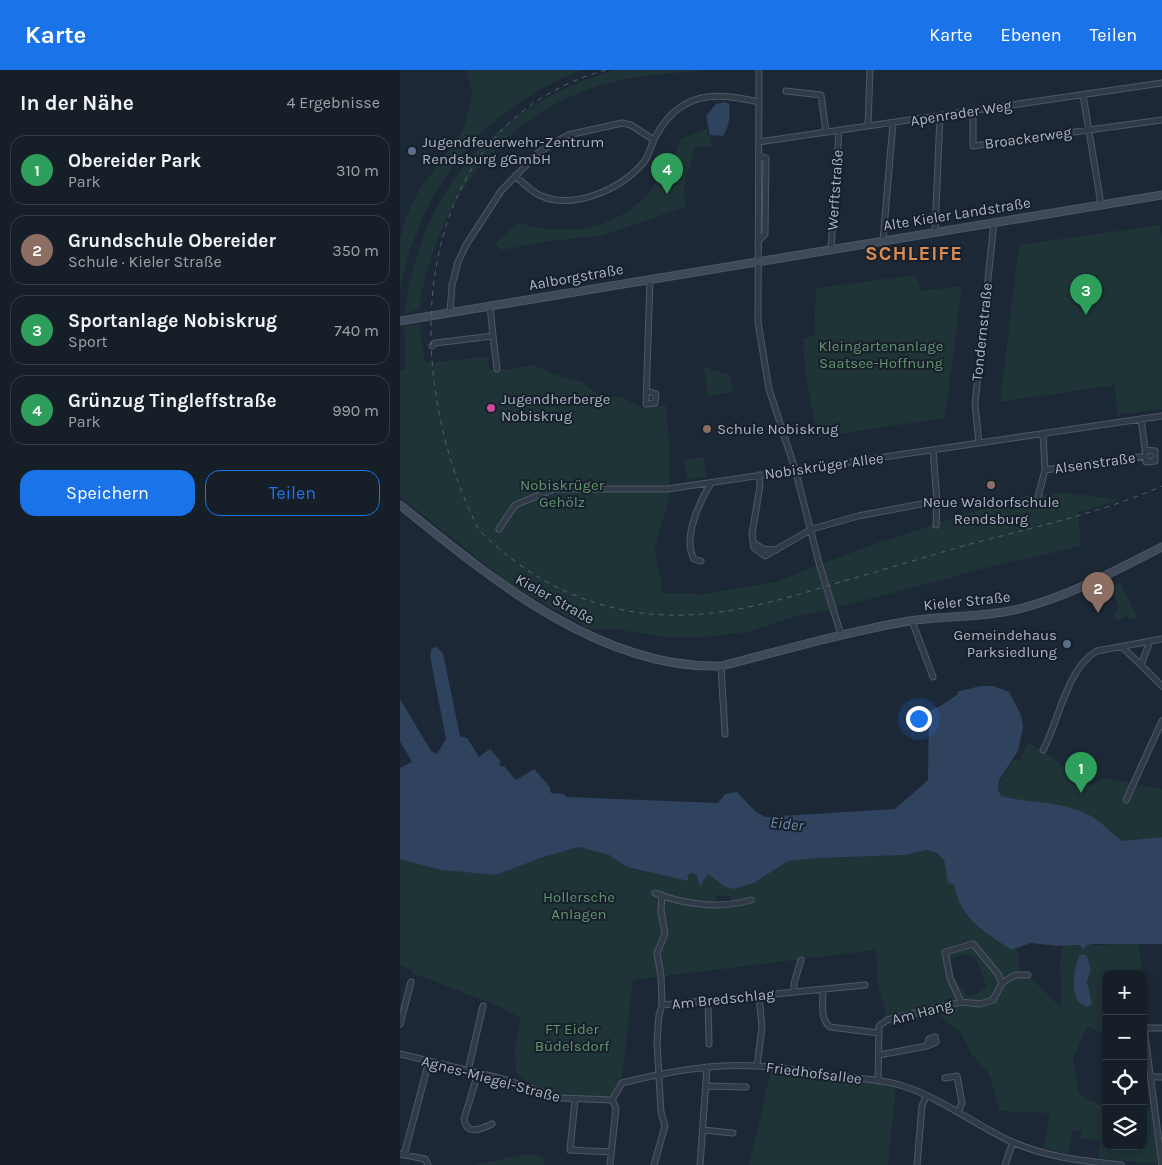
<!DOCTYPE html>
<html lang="de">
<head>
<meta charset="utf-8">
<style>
  body { margin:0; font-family:Karla,sans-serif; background:#232b34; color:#f1f3f6 }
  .controls { position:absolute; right:15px; bottom:15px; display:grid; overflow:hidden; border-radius:10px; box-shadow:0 2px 8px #0003 }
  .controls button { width:45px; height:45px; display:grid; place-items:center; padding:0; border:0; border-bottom:1px solid #353c45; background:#161e28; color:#f1f3f6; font:25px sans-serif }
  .you { position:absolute; left:518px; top:648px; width:18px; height:18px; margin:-12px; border:4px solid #fff; border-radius:50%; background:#1a73e8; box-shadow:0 0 0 8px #1a73e833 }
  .badge { display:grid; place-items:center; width:32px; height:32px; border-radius:50%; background:#1a73e8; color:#fff; font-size:16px; font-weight:700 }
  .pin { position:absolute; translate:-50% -41px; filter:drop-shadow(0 1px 2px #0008) }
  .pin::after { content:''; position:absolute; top:26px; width:18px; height:15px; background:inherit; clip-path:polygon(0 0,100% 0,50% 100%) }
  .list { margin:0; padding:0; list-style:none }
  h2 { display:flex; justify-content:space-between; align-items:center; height:65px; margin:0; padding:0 20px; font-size:21px }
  h2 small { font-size:16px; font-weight:400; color:#9ea2a8 }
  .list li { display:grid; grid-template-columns:32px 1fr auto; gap:15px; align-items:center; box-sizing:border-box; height:70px; margin:0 10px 10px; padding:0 10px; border:1px solid #353c45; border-radius:15px }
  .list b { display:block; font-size:19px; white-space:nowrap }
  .list p { margin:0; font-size:16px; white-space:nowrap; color:#9ea2a8 }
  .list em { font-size:16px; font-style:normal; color:#9ea2a8 }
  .actions { display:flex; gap:10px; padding:15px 20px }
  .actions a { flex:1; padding:11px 0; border:1px solid #1a73e8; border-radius:15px; text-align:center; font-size:18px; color:#1a73e8 }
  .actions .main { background:#1a73e8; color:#fff }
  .icon { flex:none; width:28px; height:28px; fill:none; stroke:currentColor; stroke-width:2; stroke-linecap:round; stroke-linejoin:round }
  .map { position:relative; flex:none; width:762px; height:1095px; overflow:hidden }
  header { display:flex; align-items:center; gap:30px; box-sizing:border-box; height:70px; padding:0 25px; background:#1a73e8; color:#fff }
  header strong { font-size:24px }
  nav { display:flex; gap:28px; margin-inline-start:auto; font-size:18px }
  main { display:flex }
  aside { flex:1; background:#161e28 }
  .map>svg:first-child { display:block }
</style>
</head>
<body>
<header>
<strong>Karte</strong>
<nav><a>Karte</a><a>Ebenen</a><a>Teilen</a></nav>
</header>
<main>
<aside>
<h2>In der Nähe<small>4 Ergebnisse</small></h2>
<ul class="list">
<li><span class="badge" style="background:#2e9e5b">1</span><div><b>Obereider Park</b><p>Park</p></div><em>310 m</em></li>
<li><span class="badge" style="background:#8d6e63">2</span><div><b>Grundschule Obereider</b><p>Schule · Kieler Straße</p></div><em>350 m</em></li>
<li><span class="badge" style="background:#2e9e5b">3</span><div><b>Sportanlage Nobiskrug</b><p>Sport</p></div><em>740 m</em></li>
<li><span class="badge" style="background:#2e9e5b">4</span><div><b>Grünzug Tingleffstraße</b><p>Park</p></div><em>990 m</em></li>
</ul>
<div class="actions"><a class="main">Speichern</a><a>Teilen</a></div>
</aside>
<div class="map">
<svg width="762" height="1095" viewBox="0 0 762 1095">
  <rect width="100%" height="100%" fill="#1d2836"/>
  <path fill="#1f3437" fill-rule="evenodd" d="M 66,0 L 182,0 C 82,39 19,117 0,222 L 0,168 L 11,135 L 20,119 L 63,60 L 73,24 Z
    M 215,0 L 307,0 C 277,3 246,4 217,11 C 104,38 36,129 19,239 L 5,244 C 18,120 98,33 215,0 Z
    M 307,58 L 312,76 L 295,77 L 284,117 L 285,137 L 200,166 L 152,171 L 101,180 L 94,174 L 119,153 C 178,170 231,156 263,103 C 270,92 277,82 281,69 Z
    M 760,155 L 762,170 L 762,339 L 717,345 L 715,315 L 600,332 L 619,175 Z
    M 516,205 L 521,221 L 562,216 L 545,348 L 417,367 L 405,299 L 403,268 L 414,266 L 416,218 Z
    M 19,254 L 25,293 L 86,287 L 90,299 L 106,300 L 133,295 L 153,304 L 182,312 L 202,328 L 219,326 L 242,338 L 266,335 L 270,383 L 270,423 L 255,479 L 263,523 L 304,524 L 375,512 L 474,474 L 559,446 L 626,426 L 668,423 L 720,430 L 678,442 L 681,476 L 586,498 L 440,537 L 394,547 L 347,562 L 306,567 L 266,567 L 212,559 L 191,560 L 110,514 L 0,427 L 0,301 L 6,298 L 4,256 Z
    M 304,297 L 330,305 L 333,322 L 308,326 Z
    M 304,387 L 307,407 L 287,410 L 284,390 Z
    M 720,512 L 737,546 L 730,550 L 727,546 L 718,551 L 713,547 L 713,544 L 718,540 L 719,536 L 708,517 Z
    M 628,673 C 650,682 669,702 689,716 L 703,708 L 762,719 L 762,767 L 723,771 L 635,733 L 602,726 C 593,712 607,702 613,690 L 620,690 Z
    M 179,777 L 209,785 L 227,797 L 287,811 L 288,805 L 291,803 L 297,805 L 300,815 L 308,804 L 325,817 L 334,819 L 354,813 L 388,791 L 418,788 L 504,785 L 527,780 L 537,783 L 544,790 L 548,813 L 554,815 C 561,851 584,859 611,880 L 617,878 L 620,903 L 628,904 L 615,905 L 602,912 L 599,904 L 574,874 L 564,872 L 553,875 L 554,880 L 573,875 L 600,911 L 603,913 L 615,906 L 628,905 L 659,936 L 661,933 L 660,891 L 663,876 L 680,875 L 683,880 L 687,875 L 739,874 L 742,904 L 706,904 L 706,964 L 687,957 L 673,989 L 678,1022 L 684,1028 L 706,1037 L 706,1076 L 743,1076 L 743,1048 L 748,1038 L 751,1038 L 758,1094 L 698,1088 L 701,1071 L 681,1068 L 682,1061 L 672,1060 L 668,1084 L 644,1078 L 650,1043 L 599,1041 L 590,1005 L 570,982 L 561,963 L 540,946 L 489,954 L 478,915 L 476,880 L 233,910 L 222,1009 L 210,1026 C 176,1026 141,1029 116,1002 L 115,977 L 121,948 L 94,934 L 12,903 L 12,900 L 0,895 L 0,789 L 41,800 L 96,805 L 143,787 ZM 316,826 L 331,826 L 331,833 L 335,833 L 336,835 L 312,836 L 312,833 L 316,834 ZM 566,884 L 576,888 L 587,918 L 569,927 L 554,908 L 551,889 ZM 683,884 C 696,891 687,904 688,914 C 688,921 691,926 692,934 L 687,937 L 678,932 C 671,917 673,901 679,886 Z
    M 371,1000 L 414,1005 L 415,1008 L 442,1011 L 450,1009 L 496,1017 L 488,1095 L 349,1095 Z
    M 126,1084 L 143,1086 L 144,1095 L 75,1095 Z"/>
  <path fill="#2f435f" d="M 325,32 L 329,34 C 331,46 329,56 323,66 L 310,65 L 306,46 L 316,34 Z
    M 36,577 L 43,583 L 60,666 L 67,668 L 79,687 L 90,679 L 101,692 L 99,694 L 101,697 L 104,696 L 116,710 L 134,699 L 150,717 L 151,723 L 163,724 L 167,727 L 318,733 L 325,724 L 337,722 L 355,741 L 365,747 L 495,739 L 528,710 L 529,641 L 542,635 L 558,624 L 557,622 L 580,616 L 593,616 L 609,622 L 621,645 L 623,657 L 618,681 L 599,710 L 598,720 L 602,726 C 631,734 662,731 689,745 C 702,751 710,764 723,771 L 762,767 L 762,874 L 695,874 L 687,875 L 683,880 L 680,875 L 659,876 L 631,873 L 611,880 C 584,860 561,851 554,815 L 548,813 L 544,790 L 537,783 L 527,780 L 504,785 L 418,788 L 388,791 L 354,813 L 334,819 L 325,817 L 308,804 L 300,816 L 297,805 L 292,803 L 288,805 L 288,811 L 227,797 L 209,785 L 179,777 L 143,787 L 96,805 L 41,800 L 0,789 L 0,698 L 12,692 L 0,671 L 0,629 L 31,681 L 37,684 L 46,669 L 30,586 L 32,578 Z
    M 683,884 L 687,886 L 691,899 L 687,911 L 692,934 L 687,937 L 678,932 C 671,917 673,901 679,886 Z"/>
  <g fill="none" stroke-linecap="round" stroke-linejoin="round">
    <defs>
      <path id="street" d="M 359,0 L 358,252 L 369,319 L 395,399 L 419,493 L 441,565
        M 386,21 L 421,25 L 426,62
        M 683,25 L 701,134
        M 573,41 L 573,76 L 762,50
        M 468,56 L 470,0
        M 359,72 L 762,13
        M 115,106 C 122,112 131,121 139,125 C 173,141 221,119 243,93 C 248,88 250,79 253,72 C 260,57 270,43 284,35 C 307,21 335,27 359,32
        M 535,161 L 540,46
        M 483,170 L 493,53
        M 358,171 L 365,164 L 366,88 L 359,86
        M 431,179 L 439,60
        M 50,242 L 52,215 L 58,192 L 66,175 L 101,121 L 139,82 L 168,65 L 222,53 L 231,55 L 254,70
        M 93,266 L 97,299
        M 32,276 L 35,273 L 93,266 L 90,235
        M 247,321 L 256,324 L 255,333 L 246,334 L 250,209
        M 579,373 L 575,334 L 594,152
        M 745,380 L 755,381 L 755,391 L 746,392 L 746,386
        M 645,400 L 746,386 L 741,349
        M 359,405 L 360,416 L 352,464 L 354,478 L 365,486 L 412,459 L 458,446 L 537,431 L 533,380
        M 638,427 L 645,400 L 643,364
        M 536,455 L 537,431
        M 99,459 L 115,435 L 154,419 L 267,419 L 762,346
        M 354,473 L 363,479 L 376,480
        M 301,491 L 294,489 C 282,468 300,431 311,413
        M 512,551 L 533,607
        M 722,577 L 741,595 L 750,571
        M 741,595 L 762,616
        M 321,596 L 325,664
        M 643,680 C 659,651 667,597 697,581 L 762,569
        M 726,730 L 762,651
        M 255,823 C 285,835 321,839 351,830
        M 602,913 L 615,905 L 628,905
        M 423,920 C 423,933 420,949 430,957 L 479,963
        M 394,922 L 394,913 L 401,890
        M 308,931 L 309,974
        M 262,935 L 465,915
        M 0,954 L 11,912
        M 0,984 L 103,1009 L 161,1028 L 212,1030
        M 479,985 L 527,976 L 536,972 L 535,967 L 529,969 L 527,976
        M 357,996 L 362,957 L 359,926
        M 68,1001 L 83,936
        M 78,1003 L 64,1049 C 67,1066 81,1059 92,1054
        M 751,1007 L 762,1007
        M 545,1008 L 557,1006 L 562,1033 L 558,1042
        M 478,1011 L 479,956 L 487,950 L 561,932 L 580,934 L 593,930 L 602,913 L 598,904 L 573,874 L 545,882 L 550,908 L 561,932
        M 306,1016 L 346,1017
        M 175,1030 L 170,1080 L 211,1082
        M 212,1030 L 222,1013 C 265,1002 312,993 357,996 C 384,997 412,1003 439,1006 C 460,1009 483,1009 503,1016 C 541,1028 574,1054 610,1071 C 645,1087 683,1091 721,1095
        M 303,1060 L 333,1063
        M 0,1084 L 25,1089 L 28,1095
        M 4,1085 L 29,991
        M 210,1095 L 216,1038 L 212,1030
        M 254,1095 L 265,1056 L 261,1042 L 257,972 L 259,945 L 262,935 L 261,906 L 257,883 L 265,864 L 261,841 L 262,825
        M 300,1095 L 307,997
        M 517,1095 L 522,1036 L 526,1026
        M 605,1095 L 613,1072
        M 762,1095 L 744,958 L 762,958"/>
      <path id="secondary" d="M 0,251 L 762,125
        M 0,435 C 88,506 200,600 321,596 C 383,580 446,562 509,551 C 548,545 588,548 626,537 C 674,524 718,499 762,477"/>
    </defs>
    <use href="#street" stroke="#4e5765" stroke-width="7"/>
    <use href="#secondary" stroke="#4e5765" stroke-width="9"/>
    <use href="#street" stroke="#313a47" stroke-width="5"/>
    <use href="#secondary" stroke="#3e495a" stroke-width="7"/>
    <path stroke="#525e6e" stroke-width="1" stroke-dasharray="5 5" stroke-linecap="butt" d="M 206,0 C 3,56 0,307 79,460 C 117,499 166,528 219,539 C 294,556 365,535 437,513 C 476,502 516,490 556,478 C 624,459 697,445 762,416"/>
  </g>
  <g fill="#5c6f8a" stroke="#171f2b" stroke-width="2">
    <circle cx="12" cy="81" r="5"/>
    <circle cx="667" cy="574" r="5"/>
  </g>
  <circle fill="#d1479c" stroke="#171f2b" stroke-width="2" cx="91" cy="338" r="5"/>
  <g fill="#8d6e63" stroke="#171f2b" stroke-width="2">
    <circle cx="307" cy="359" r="5"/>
    <circle cx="591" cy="415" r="5"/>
  </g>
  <g text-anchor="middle" stroke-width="4" stroke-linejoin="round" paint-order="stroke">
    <g font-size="15" fill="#aab4c4" stroke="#171f2b">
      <text transform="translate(561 43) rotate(-9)" y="5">Apenrader Weg</text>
      <text transform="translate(628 68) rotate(-8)" y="5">Broackerweg</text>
      <text transform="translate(435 120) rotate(-86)" y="5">Werftstraße</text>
      <text transform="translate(557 144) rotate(-9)" y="5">Alte Kieler Landstraße</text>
      <text transform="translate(176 207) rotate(-10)" y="5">Aalborgstraße</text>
      <text transform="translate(582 262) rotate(-84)" y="5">Tondernstraße</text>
      <text transform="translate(695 393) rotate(-8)" y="5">Alsenstraße</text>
      <text transform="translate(424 396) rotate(-8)" y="5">Nobiskrüger Allee</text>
      <text transform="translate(155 529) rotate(29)" y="5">Kieler Straße</text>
      <text transform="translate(567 531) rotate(-6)" y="5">Kieler Straße</text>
      <text transform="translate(323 929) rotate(-6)" y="5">Am Bredschlag</text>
      <text transform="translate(522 942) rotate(-15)" y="5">Am Hang</text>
      <text transform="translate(414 1003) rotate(7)" y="5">Friedhofsallee</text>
      <text transform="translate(91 1009) rotate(15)" y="5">Agnes-Miegel-Straße</text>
    </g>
    <g font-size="15" fill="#aab4c4" stroke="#171f2b" text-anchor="start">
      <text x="22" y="77">Jugendfeuerwehr-Zentrum<tspan x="22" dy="17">Rendsburg gGmbH</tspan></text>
      <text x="101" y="334">Jugendherberge<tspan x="101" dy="17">Nobiskrug</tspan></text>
      <text x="317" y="364">Schule Nobiskrug</text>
      <text x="591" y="437" text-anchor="middle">Neue Waldorfschule<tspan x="591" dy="17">Rendsburg</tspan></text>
      <text x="657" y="570" text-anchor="end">Gemeindehaus<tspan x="657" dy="17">Parksiedlung</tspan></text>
    </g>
    <g font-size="15" fill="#61956d" stroke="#171f2b">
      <text x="481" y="281">Kleingartenanlage<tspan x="481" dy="17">Saatsee-Hoffnung</tspan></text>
      <text x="162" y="420">Nobiskrüger<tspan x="162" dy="17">Gehölz</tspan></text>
      <text x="179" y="832">Hollersche<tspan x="179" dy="17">Anlagen</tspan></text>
      <text x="172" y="964">FT Eider<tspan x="172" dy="17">Büdelsdorf</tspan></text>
    </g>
    <g font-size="16" font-style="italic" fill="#708baf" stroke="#171f2b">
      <text transform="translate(387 753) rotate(7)" y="6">Eider</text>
    </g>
    <g font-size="20" font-weight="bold" letter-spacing="1" fill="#d98b50" stroke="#171f2b">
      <text x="514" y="190">SCHLEIFE</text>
    </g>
  </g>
</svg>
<div class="controls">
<button>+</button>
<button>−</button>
<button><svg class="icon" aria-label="locate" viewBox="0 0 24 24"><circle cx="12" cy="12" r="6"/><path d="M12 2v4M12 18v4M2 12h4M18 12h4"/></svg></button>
<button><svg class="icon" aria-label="layers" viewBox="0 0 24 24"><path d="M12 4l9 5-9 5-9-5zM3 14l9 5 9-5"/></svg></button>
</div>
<div class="you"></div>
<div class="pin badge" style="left:681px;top:723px;background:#2e9e5b">1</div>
<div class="pin badge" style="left:698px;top:543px;background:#8d6e63">2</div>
<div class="pin badge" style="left:686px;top:245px;background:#2e9e5b">3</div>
<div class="pin badge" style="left:267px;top:124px;background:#2e9e5b">4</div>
</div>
</main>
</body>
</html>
